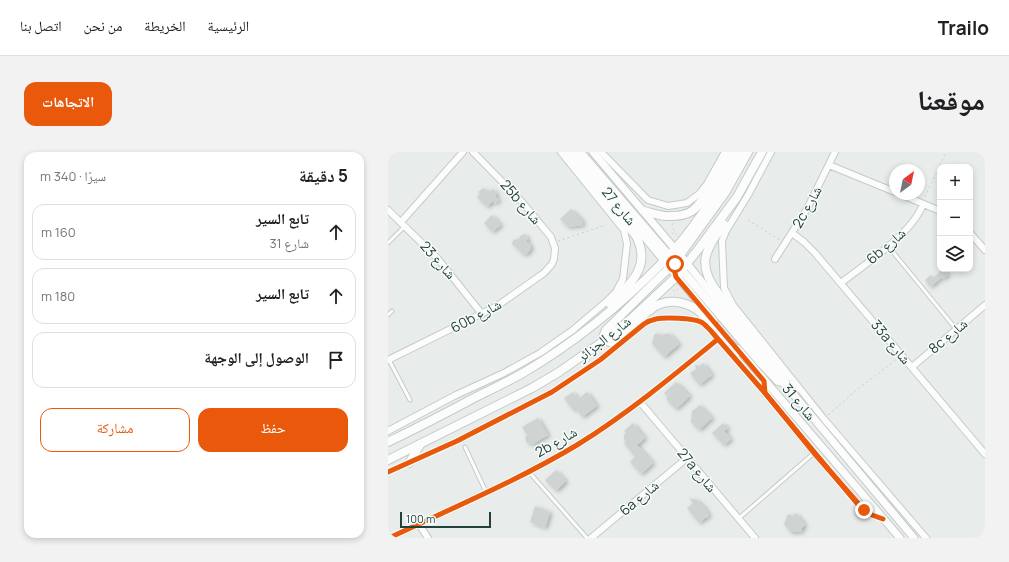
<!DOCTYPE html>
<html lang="ar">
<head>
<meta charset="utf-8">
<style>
  body { margin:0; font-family:Manrope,"Noto Naskh Arabic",sans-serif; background:#f2f2f2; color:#202124; direction:rtl }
  .controls { position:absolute; right:12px; top:12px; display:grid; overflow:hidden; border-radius:8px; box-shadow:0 2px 6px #0003 }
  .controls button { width:36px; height:36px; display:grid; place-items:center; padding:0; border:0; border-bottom:1px solid #e0e0e0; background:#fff; color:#202124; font:20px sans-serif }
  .compass { position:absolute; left:501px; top:12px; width:36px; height:36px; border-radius:50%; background:#fff; box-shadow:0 2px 6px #0003; rotate:33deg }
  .scale { position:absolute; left:12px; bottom:10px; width:91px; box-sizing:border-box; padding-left:4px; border:2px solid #24413a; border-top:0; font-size:11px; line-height:14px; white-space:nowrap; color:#24413a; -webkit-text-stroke:3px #f7fbf9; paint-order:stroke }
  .stop { position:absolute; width:12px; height:12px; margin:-9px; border:3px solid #ea580c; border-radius:50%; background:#fff }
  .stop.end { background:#ea580c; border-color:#fff; box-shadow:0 1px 4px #0008 }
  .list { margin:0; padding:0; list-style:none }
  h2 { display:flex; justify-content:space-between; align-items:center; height:52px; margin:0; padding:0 16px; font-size:17px }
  h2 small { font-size:13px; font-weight:400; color:#757577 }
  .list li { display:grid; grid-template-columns:26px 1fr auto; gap:12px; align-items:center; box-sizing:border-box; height:56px; margin:0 8px 8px; padding:0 8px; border:1px solid #e0e0e0; border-radius:12px }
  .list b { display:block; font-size:15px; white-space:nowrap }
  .list p { margin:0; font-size:13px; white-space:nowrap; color:#757577 }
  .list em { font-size:13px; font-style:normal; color:#757577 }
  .actions { display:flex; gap:8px; padding:12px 16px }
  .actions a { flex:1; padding:9px 0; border:1px solid #ea580c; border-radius:12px; text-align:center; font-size:14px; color:#ea580c }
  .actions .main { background:#ea580c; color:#fff }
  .icon { flex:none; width:22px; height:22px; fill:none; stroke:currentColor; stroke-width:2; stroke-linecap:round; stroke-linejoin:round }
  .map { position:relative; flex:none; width:597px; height:386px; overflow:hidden; direction:ltr; border-radius:12px }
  header { display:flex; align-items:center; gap:24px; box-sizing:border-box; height:56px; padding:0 20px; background:#fff; border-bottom:1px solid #e0e0e0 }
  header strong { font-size:19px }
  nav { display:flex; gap:22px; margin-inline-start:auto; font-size:14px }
  .intro { display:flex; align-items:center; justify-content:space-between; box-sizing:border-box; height:96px; padding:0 24px }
  h1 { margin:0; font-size:28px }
  .button { padding:10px 18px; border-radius:12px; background:#ea580c; color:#fff; font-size:14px; font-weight:700 }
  main { display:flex; gap:24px; padding:0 24px }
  aside { flex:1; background:#fff; border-radius:12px; box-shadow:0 2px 6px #0003 }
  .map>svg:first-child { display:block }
</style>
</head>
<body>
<header>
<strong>Trailo</strong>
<nav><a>الرئيسية</a><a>الخريطة</a><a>من نحن</a><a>اتصل بنا</a></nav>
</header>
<div class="intro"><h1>موقعنا</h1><a class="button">الاتجاهات</a></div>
<main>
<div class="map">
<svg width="597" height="386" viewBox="0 0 597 386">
  <defs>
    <filter id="shadow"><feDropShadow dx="2.5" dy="1.5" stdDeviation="2" flood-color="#0004"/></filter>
  </defs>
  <rect width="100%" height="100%" fill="#e8edeb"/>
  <path fill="#cfd4d2" filter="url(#shadow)" d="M 95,36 L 97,38 L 103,39 L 105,37 L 109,42 L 107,44 L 111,48 L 107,52 L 105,49 L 99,55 L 89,45 L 92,42 L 90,40 Z
    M 183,57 L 194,68 L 195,73 L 180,75 L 172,67 Z
    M 104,63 L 113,73 L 104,80 L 96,71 Z
    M 137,82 L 140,87 L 138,89 L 142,92 L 143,96 L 140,101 L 136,103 L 124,92 L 125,88 L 130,87 L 134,83 Z
    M 555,117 L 560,123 L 555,127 L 554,125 L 542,135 L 537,128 L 543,123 L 545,126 Z
    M 270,181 L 273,184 L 277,182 L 282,182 L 291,192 L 276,205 L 264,192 L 266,183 Z
    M 315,211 L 324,223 L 311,233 L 302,221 L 308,217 L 307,213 L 312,214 Z
    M 288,230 L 302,244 L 288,257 L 278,247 L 280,245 L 276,241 Z
    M 185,240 L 190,247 L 199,240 L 209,254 L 194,265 L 188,256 L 185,258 L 176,246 Z
    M 312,253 L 324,266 L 311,278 L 303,270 L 304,259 Z
    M 150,266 L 160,283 L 145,292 L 139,291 L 137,286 L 139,283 L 134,275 Z
    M 245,271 L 257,286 L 249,293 L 265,311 L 253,322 L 242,310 L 247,305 L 236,291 L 238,289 L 236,287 L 236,283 L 238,281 L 236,279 Z
    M 335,271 L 340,276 L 336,279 L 343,287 L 336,293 L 324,281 Z
    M 168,318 L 178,329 L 168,339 L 157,328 Z
    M 301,346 L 309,348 L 317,356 L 321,363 L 319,366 L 317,366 L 311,371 L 299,356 L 305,351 Z
    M 147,354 L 162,360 L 157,376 L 142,370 Z
    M 408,361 L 417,373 L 414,376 L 413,380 L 402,380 L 396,372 L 400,362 L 405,364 Z"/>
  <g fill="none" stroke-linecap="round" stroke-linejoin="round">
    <defs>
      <path id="service" d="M 0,91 L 17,74
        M 500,94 L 568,177
        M 0,163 L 4,159
        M 1,208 L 22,248
        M 77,295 L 98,340
        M 141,320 L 199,386
        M 350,367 L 426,301"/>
      <path id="minor" d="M 213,0 L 260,48 L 280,54 L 299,51 L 311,42 L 319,32 L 337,0
        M 383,0 L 360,43 L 338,79 L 334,89 L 336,136 L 345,153 L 436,267 L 538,386
        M 441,13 L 507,40
        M 512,42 L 552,59
        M 0,58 L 50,107 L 94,162
        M 13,70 L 75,0
        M 404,81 L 416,90 L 427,101 L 597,302
        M 582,81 L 597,98
        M 387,107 L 419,57 L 447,0
        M 453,131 C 477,112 525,81 535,52
        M 0,208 L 109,154 L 156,121 L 164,112 L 166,107 L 167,96 L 163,85 L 134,50 L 85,0
        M 524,215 L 597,153
        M 252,250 L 367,386
        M 0,279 L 68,243 L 116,221 L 152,201 L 185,178 L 219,149 L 228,140 L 235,127 L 239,92 L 236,78 L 173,0
        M 0,320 L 69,289 L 164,240 L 212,208 L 256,172 C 259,170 263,168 268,167 C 277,165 304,166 313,170 C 317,172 320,176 323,179 L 377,241 L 472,355 L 484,363 L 495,367
        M 31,372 L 40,386
        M 1,386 C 64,356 129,329 189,293 C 239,262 285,224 330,187
        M 203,386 L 299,306"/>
      <path id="tertiary" d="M 186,0 L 326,169
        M 205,0 L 292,103 L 396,231 L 526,386
        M 350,197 L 512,386
        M 376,229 L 377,241"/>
      <path id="secondary" d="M 180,0 L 248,84 C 264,115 242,132 222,152
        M 192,0 L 283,106
        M 256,59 C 264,61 274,65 283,64 C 290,64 298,63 304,59 C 317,50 335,15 344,0
        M 286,107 L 281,116 L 218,178 L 215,185 L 217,188 L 222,190 L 229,187 C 239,178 261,156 272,152 C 286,147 302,151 313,161 C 326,173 336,190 352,200
        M 276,109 L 284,111 L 292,116 L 372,210 L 390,229 L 396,231 L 397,229 L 394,222 L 330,141 C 308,112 317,99 336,72
        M 287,114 L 292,103 L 337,41 L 360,0
        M 0,290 C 29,276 58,261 86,246 C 102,238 119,230 135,221 C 186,191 234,152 276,109 C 307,77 331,38 352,0
        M 0,308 L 144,236 L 171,220 L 217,188 L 244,166 L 288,125 L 309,99 L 349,45 L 374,0
        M 21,311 L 32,293"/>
    </defs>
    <use href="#service" stroke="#c5cac8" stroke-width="5"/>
    <use href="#minor" stroke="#c5cac8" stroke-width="8"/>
    <use href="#tertiary" stroke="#c5cac8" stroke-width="9"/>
    <use href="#secondary" stroke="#c3cbc8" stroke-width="10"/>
    <path stroke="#c7cecd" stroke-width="1" stroke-dasharray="2 3" stroke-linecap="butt" d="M 537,45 L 558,0
      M 360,68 L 392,88
      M 284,71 L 286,79
      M 284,82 L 286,80 L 289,83
      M 170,89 L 215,74
      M 285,138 L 287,140 L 290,137
      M 440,263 L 471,236 L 509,207"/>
    <use href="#service" stroke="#fcfcfc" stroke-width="3"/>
    <use href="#minor" stroke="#fcfcfc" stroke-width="6"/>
    <use href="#tertiary" stroke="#fcfcfc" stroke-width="7"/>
    <use href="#secondary" stroke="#fcfcfc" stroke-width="8"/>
    <defs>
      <path id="cycleway" d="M 0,320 L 69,289 L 164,240 L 212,208 L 256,172 C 259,170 263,168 268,167 C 277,165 304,166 313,170 C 317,172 320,176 323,179 L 377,241 L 472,355 L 484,363 L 495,367
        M 1,386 C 64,356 129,329 189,293 C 239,262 285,224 330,187"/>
    </defs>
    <use href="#cycleway" stroke="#f7fbf9" stroke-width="8"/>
    <use href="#cycleway" stroke="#e8590c" stroke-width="5"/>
  </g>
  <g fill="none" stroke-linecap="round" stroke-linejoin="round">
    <path stroke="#ea580c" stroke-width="5" d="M 287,112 L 286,117 L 288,125 L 376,229 L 377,241 L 426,301 L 476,358"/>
  </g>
  <g text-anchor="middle" stroke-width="3" stroke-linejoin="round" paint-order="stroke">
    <g font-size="14" fill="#24413a" stroke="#f7fbf9">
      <text transform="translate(133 50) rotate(49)" y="5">25b شارع</text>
      <text transform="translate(231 54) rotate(50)" y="5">شارع 27</text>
      <text transform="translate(419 55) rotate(-61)" y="5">2c شارع</text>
      <text transform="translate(498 94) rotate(-41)" y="5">6b شارع</text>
      <text transform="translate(50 108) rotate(48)" y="5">شارع 23</text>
      <text transform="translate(88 164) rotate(-28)" y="5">60b شارع</text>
      <text transform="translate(560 184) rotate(-40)" y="5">8c شارع</text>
      <text transform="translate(216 187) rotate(-38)" y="5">شارع الجزائر</text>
      <text transform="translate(503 190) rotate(50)" y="5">33a شارع</text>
      <text transform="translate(411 250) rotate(50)" y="5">شارع 31</text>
      <text transform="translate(168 290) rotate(-30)" y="5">2b شارع</text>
      <text transform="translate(309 318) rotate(50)" y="5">27a شارع</text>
      <text transform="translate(251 346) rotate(-40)" y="5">6a شارع</text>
    </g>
  </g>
</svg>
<div class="controls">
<button>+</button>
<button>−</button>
<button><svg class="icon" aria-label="layers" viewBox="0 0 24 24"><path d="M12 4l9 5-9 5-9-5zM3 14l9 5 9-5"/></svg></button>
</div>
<svg class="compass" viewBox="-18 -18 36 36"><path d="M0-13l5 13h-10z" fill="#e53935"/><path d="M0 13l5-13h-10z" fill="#757577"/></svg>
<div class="scale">100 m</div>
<div class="stop" style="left:287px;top:112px"></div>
<div class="stop end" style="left:476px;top:358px"></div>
</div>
<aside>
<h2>5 دقيقة<small>سيرًا · 340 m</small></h2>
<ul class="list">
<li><svg class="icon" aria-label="ahead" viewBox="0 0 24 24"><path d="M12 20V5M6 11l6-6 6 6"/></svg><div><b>تابع السير</b><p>شارع 31</p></div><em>160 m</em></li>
<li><svg class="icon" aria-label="ahead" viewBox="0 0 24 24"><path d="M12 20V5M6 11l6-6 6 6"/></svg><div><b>تابع السير</b></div><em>180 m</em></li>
<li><svg class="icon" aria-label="arrive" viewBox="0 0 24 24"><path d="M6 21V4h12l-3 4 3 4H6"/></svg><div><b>الوصول إلى الوجهة</b></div></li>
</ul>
<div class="actions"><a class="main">حفظ</a><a>مشاركة</a></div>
</aside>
</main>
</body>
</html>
